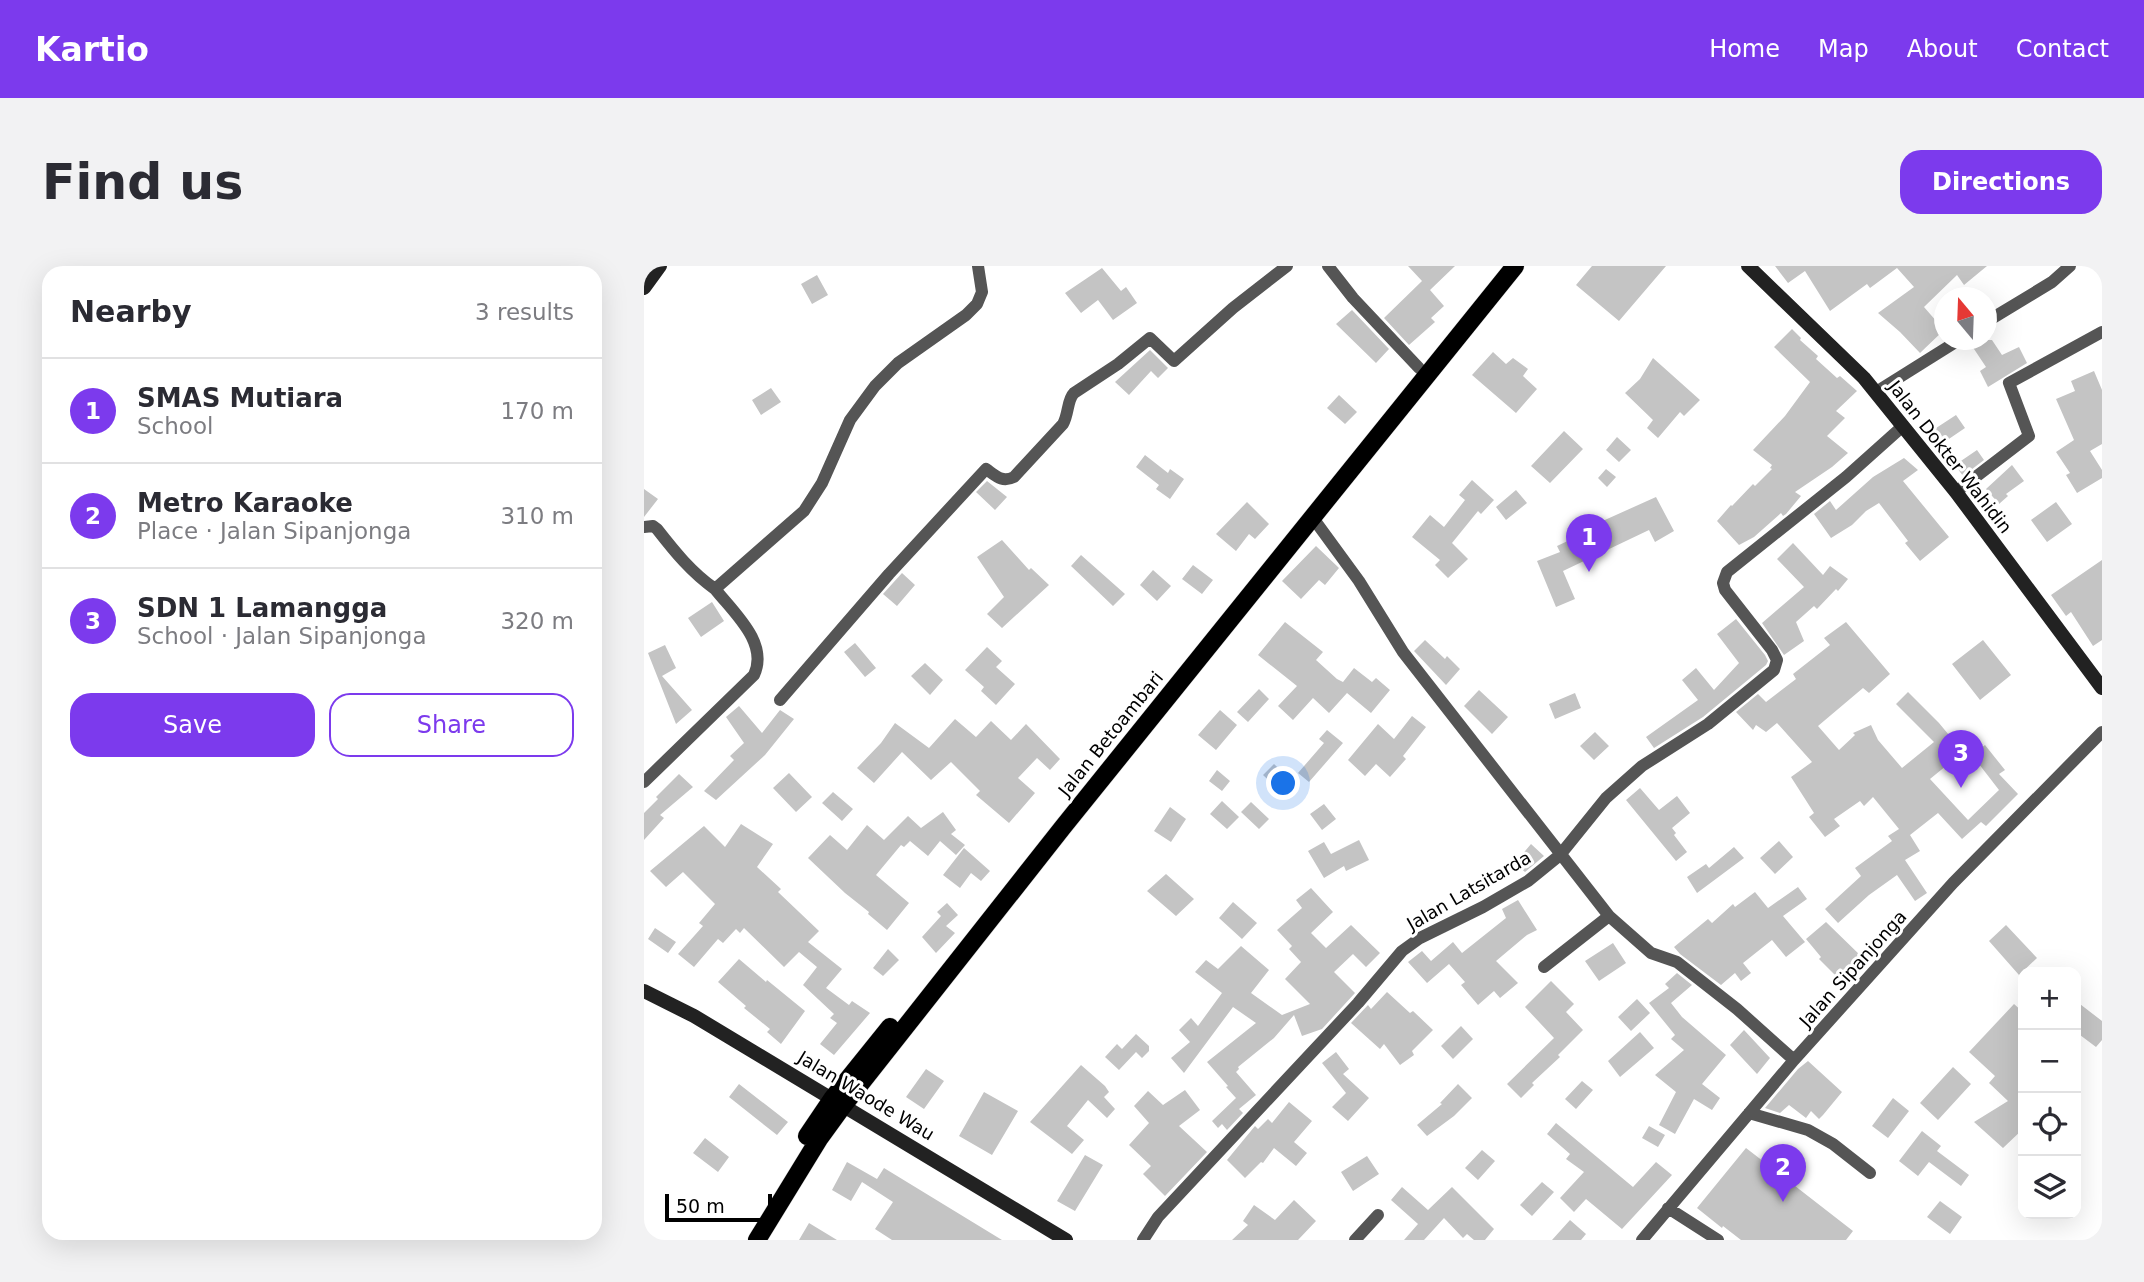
<!DOCTYPE html>
<html lang="en">
<head>
<meta charset="utf-8">
<style>
  body { margin:0; font-family:"DejaVu Sans",sans-serif; background:#f2f2f3; color:#2b2b33 }
  .controls { position:absolute; right:21px; bottom:21px; display:grid; overflow:hidden; border-radius:14px; box-shadow:0 7px 28px #0002 }
  .controls button { width:63px; height:63px; display:grid; place-items:center; padding:0; border:0; border-bottom:2px solid #e1e1e2; background:#fff; color:#2b2b33; font:35px sans-serif }
  .compass { position:absolute; left:1290px; top:21px; width:63px; height:63px; border-radius:50%; background:#fff; box-shadow:0 7px 28px #0002; rotate:341deg }
  .scale { position:absolute; left:21px; bottom:18px; width:107px; box-sizing:border-box; padding-left:7px; border:4px solid #000; border-top:0; font-size:19px; line-height:24px; white-space:nowrap; color:#000; -webkit-text-stroke:5px #fff; paint-order:stroke }
  .you { position:absolute; left:640px; top:518px; width:24px; height:24px; margin:-18px; border:5px solid #fff; border-radius:50%; background:#1a73e8; box-shadow:0 0 0 10px #1a73e833 }
  .badge { display:grid; place-items:center; width:46px; height:46px; border-radius:50%; background:#7c3aed; color:#fff; font-size:23px; font-weight:700 }
  .pin { position:absolute; translate:-50% -58px; filter:drop-shadow(0 2px 4px #0008) }
  .pin::after { content:''; position:absolute; top:37px; width:24px; height:21px; background:inherit; clip-path:polygon(0 0,100% 0,50% 100%) }
  .list { margin:0; padding:0; list-style:none }
  h2 { display:flex; justify-content:space-between; align-items:center; height:91px; margin:0; padding:0 28px; font-size:30px }
  h2 small { font-size:23px; font-weight:400; color:#7c7c81 }
  .list li { display:grid; grid-template-columns:46px 1fr auto; gap:21px; align-items:center; box-sizing:border-box; height:105px; padding:0 28px; border-top:2px solid #e1e1e2 }
  .list b { display:block; font-size:26px; white-space:nowrap }
  .list p { margin:0; font-size:23px; white-space:nowrap; color:#7c7c81 }
  .list em { font-size:23px; font-style:normal; color:#7c7c81 }
  .actions { display:flex; gap:14px; padding:21px 28px }
  .actions a { flex:1; padding:16px 0; border:2px solid #7c3aed; border-radius:21px; text-align:center; font-size:24px; color:#7c3aed }
  .actions .main { background:#7c3aed; color:#fff }
  .icon { flex:none; width:38px; height:38px; fill:none; stroke:currentColor; stroke-width:2; stroke-linecap:round; stroke-linejoin:round }
  .map { position:relative; flex:none; width:1458px; height:974px; overflow:hidden; border-radius:21px }
  header { display:flex; align-items:center; gap:42px; box-sizing:border-box; height:98px; padding:0 35px; background:#7c3aed; color:#fff }
  header strong { font-size:33px }
  nav { display:flex; gap:38px; margin-inline-start:auto; font-size:24px }
  .intro { display:flex; align-items:center; justify-content:space-between; box-sizing:border-box; height:168px; padding:0 42px }
  h1 { margin:0; font-size:49px }
  .button { padding:18px 32px; border-radius:21px; background:#7c3aed; color:#fff; font-size:24px; font-weight:700 }
  main { display:flex; gap:42px; padding:0 42px }
  aside { flex:1; background:#fff; border-radius:21px; box-shadow:0 7px 28px #0002 }
  .map>svg:first-child { display:block }
</style>
</head>
<body>
<header>
<strong>Kartio</strong>
<nav><a>Home</a><a>Map</a><a>About</a><a>Contact</a></nav>
</header>
<div class="intro"><h1>Find us</h1><a class="button">Directions</a></div>
<main>
<aside>
<h2>Nearby<small>3 results</small></h2>
<ul class="list">
<li><span class="badge">1</span><div><b>SMAS Mutiara</b><p>School</p></div><em>170 m</em></li>
<li><span class="badge">2</span><div><b>Metro Karaoke</b><p>Place · Jalan Sipanjonga</p></div><em>310 m</em></li>
<li><span class="badge">3</span><div><b>SDN 1 Lamangga</b><p>School · Jalan Sipanjonga</p></div><em>320 m</em></li>
</ul>
<div class="actions"><a class="main">Save</a><a>Share</a></div>
</aside>
<div class="map">
<svg width="1458" height="974" viewBox="0 0 1458 974">
  <rect width="100%" height="100%" fill="#fff"/>
  <path fill="#c4c4c4" d="M 764,0 L 811,0 L 786,24 L 800,40 L 787,52 L 791,56 L 765,79 L 740,52 L 778,15 Z
    M 948,0 L 1022,0 L 975,55 L 932,19 Z
    M 1131,0 L 1343,0 L 1320,19 L 1313,9 L 1280,41 L 1300,64 L 1276,87 L 1256,66 L 1234,47 L 1270,21 L 1253,2 L 1226,22 L 1223,18 L 1186,45 L 1161,5 L 1144,17 Z
    M 458,2 L 477,25 L 482,21 L 493,37 L 469,54 L 454,34 L 437,47 L 421,27 Z
    M 173,9 L 184,29 L 168,38 L 157,18 Z
    M 708,44 L 745,83 L 732,97 L 692,58 Z
    M 1148,63 L 1157,72 L 1156,74 L 1174,90 L 1172,93 L 1193,112 L 1196,110 L 1213,125 L 1192,145 L 1201,152 L 1183,170 L 1204,187 L 1188,201 L 1151,226 L 1157,230 L 1142,248 L 1139,250 L 1137,247 L 1110,271 L 1095,279 L 1073,255 L 1087,239 L 1088,240 L 1109,218 L 1111,220 L 1128,203 L 1126,202 L 1128,199 L 1109,184 L 1141,150 L 1166,116 L 1130,81 Z
    M 1324,74 L 1348,74 L 1358,89 L 1375,81 L 1383,97 L 1344,121 L 1336,105 L 1342,101 Z
    M 506,84 L 524,102 L 514,112 L 507,105 L 485,129 L 471,116 Z
    M 849,86 L 862,98 L 869,92 L 884,103 L 879,110 L 893,123 L 872,147 L 828,109 Z
    M 1009,92 L 1056,134 L 1040,150 L 1036,146 L 1014,172 L 1003,162 L 1009,154 L 981,127 L 996,113 Z
    M 1450,105 L 1458,124 L 1458,178 L 1446,185 L 1458,204 L 1458,212 L 1433,227 L 1422,209 L 1426,207 L 1412,186 L 1430,174 L 1412,133 L 1431,125 L 1427,115 Z
    M 127,122 L 137,136 L 117,149 L 108,134 Z
    M 695,129 L 713,146 L 701,158 L 683,142 Z
    M 1312,149 L 1321,162 L 1296,179 L 1286,166 Z
    M 920,165 L 939,183 L 906,217 L 887,200 Z
    M 973,171 L 987,184 L 975,196 L 962,184 Z
    M 1333,184 L 1340,194 L 1319,210 L 1311,199 Z
    M 501,189 L 524,207 L 526,203 L 540,213 L 526,233 L 512,223 L 515,219 L 492,201 Z
    M 1260,192 L 1274,204 L 1259,215 L 1305,271 L 1276,295 L 1261,277 L 1264,275 L 1235,237 L 1222,245 L 1208,259 L 1187,272 L 1170,248 L 1186,235 L 1192,244 L 1229,211 Z
    M 1368,199 L 1380,215 L 1362,228 L 1364,230 L 1355,238 L 1342,223 Z
    M 962,203 L 972,211 L 963,221 L 954,212 Z
    M 828,214 L 850,234 L 837,248 L 834,245 L 808,277 L 824,293 L 804,312 L 791,299 L 796,294 L 768,271 L 786,249 L 800,261 L 821,234 L 815,229 Z
    M 343,215 L 363,231 L 351,244 L 332,226 Z
    M 0,223 L 14,233 L 0,251 Z
    M 872,224 L 883,237 L 862,254 L 852,241 Z
    M 1012,231 L 1030,265 L 1011,276 L 1005,264 L 919,305 L 931,333 L 912,341 L 893,295 L 916,286 L 913,280 L 945,265 L 943,262 Z
    M 603,236 L 625,258 L 611,273 L 605,268 L 592,285 L 572,268 Z
    M 1412,236 L 1428,258 L 1403,276 L 1387,254 Z
    M 358,274 L 385,304 L 387,302 L 405,319 L 358,362 L 343,348 L 360,331 L 333,291 Z
    M 1149,277 L 1179,309 L 1186,300 L 1204,313 L 1194,325 L 1192,323 L 1173,343 L 1170,340 L 1152,356 L 1160,375 L 1140,389 L 1118,357 L 1160,321 L 1133,293 Z
    M 672,280 L 695,302 L 681,319 L 675,314 L 657,333 L 638,315 Z
    M 437,289 L 481,328 L 469,340 L 427,300 Z
    M 1458,294 L 1458,374 L 1449,380 L 1427,346 L 1422,350 L 1407,329 Z
    M 549,299 L 569,314 L 558,328 L 538,313 Z
    M 509,304 L 527,320 L 513,335 L 496,319 Z
    M 258,307 L 271,319 L 253,340 L 239,328 Z
    M 68,336 L 80,355 L 57,371 L 44,352 Z
    M 1092,353 L 1121,389 L 1124,395 L 1122,399 L 1059,451 L 1010,482 L 1002,471 L 1054,434 L 1038,414 L 1052,402 L 1070,424 L 1095,397 L 1073,368 Z
    M 641,356 L 679,386 L 672,394 L 693,413 L 699,416 L 710,402 L 728,416 L 732,412 L 746,424 L 727,447 L 703,427 L 685,447 L 669,432 L 649,454 L 634,440 L 653,420 L 614,389 Z
    M 1202,356 L 1246,408 L 1225,427 L 1219,422 L 1174,460 L 1195,484 L 1211,469 L 1209,467 L 1227,459 L 1234,474 L 1258,502 L 1290,476 L 1252,438 L 1264,426 L 1295,457 L 1319,486 L 1286,513 L 1324,554 L 1355,524 L 1328,489 L 1341,479 L 1361,504 L 1355,508 L 1374,528 L 1342,560 L 1337,556 L 1318,573 L 1294,547 L 1266,569 L 1276,585 L 1261,594 L 1283,627 L 1271,635 L 1253,609 L 1225,629 L 1194,657 L 1181,643 L 1217,610 L 1211,602 L 1248,575 L 1244,570 L 1255,563 L 1229,531 L 1220,540 L 1216,535 L 1190,553 L 1196,560 L 1181,571 L 1165,551 L 1170,547 L 1147,511 L 1168,496 L 1133,457 L 1122,466 L 1112,459 L 1109,464 L 1092,446 L 1114,428 L 1122,436 L 1152,413 L 1149,408 L 1186,379 L 1180,372 Z
    M 781,374 L 801,393 L 803,390 L 816,403 L 802,419 L 770,385 Z
    M 1339,374 L 1367,409 L 1336,434 L 1308,398 Z
    M 211,377 L 232,402 L 221,411 L 200,386 Z
    M 21,379 L 32,402 L 18,410 L 48,444 L 32,458 L 4,387 Z
    M 343,381 L 358,395 L 352,401 L 371,418 L 352,439 L 337,425 L 340,421 L 321,404 Z
    M 281,397 L 299,414 L 286,429 L 267,410 Z
    M 615,423 L 625,433 L 604,456 L 593,446 Z
    M 835,424 L 864,451 L 848,468 L 820,440 Z
    M 931,427 L 937,442 L 911,453 L 905,438 Z
    M 95,440 L 118,467 L 136,444 L 150,453 L 121,489 L 72,534 L 60,525 L 90,494 L 86,490 L 100,477 L 82,451 Z
    M 576,444 L 593,459 L 572,484 L 554,469 Z
    M 768,450 L 782,461 L 759,490 L 762,493 L 746,511 L 732,498 L 721,510 L 704,494 L 734,458 L 750,473 Z
    M 311,453 L 332,471 L 347,455 L 367,474 L 382,458 L 416,493 L 406,504 L 393,492 L 374,512 L 391,527 L 365,557 L 332,529 L 336,525 L 307,496 L 287,514 L 258,486 L 230,517 L 213,502 L 237,477 L 251,457 L 285,482 Z
    M 683,464 L 699,477 L 665,516 L 654,507 L 680,477 L 675,473 Z
    M 951,466 L 965,480 L 950,494 L 936,480 Z
    M 630,498 L 647,514 L 636,525 L 619,509 Z
    M 573,504 L 586,515 L 578,525 L 565,515 Z
    M 145,507 L 168,531 L 152,546 L 129,522 Z
    M 35,508 L 49,521 L 16,549 L 20,552 L 0,574 L 0,547 L 14,533 L 12,531 Z
    M 996,522 L 1015,544 L 1033,530 L 1046,547 L 1028,562 L 1032,567 L 1030,569 L 1043,586 L 1032,595 L 982,534 Z
    M 189,526 L 209,543 L 198,555 L 178,537 Z
    M 578,535 L 595,551 L 583,563 L 566,548 Z
    M 607,536 L 625,553 L 615,563 L 597,546 Z
    M 680,538 L 692,553 L 678,564 L 666,548 Z
    M 526,541 L 542,553 L 527,576 L 510,565 Z
    M 299,546 L 312,564 L 307,568 L 321,579 L 312,589 L 296,575 L 284,590 L 266,575 L 260,581 L 257,579 L 232,609 L 265,637 L 243,664 L 224,648 L 225,646 L 201,627 L 164,592 L 186,569 L 203,584 L 223,559 L 240,574 L 264,550 L 277,562 Z
    M 97,558 L 129,578 L 113,601 L 137,623 L 134,626 L 175,665 L 164,676 L 198,703 L 182,722 L 205,739 L 208,735 L 226,747 L 190,789 L 176,778 L 193,757 L 186,752 L 190,748 L 159,719 L 173,701 L 155,686 L 140,701 L 100,662 L 96,667 L 92,663 L 79,677 L 74,673 L 50,701 L 34,688 L 59,660 L 55,657 L 71,638 L 39,606 L 22,621 L 6,605 L 60,560 L 81,581 Z
    M 715,574 L 725,594 L 702,605 L 700,600 L 680,612 L 664,585 L 680,576 L 687,588 Z
    M 1135,575 L 1149,591 L 1131,608 L 1116,592 Z
    M 887,578 L 900,590 L 881,606 L 871,597 Z
    M 1090,581 L 1100,592 L 1053,627 L 1043,611 L 1062,598 L 1065,602 Z
    M 320,582 L 346,605 L 337,615 L 327,607 L 316,622 L 299,609 Z
    M 522,608 L 550,633 L 532,650 L 503,625 Z
    M 1154,621 L 1163,633 L 1139,650 L 1161,676 L 1142,691 L 1128,674 L 1099,697 L 1107,707 L 1097,715 L 1091,707 L 1077,719 L 1036,688 L 1030,681 L 1064,653 L 1068,657 L 1089,638 L 1091,641 L 1111,626 L 1124,642 Z
    M 667,622 L 689,646 L 667,667 L 682,682 L 707,659 L 736,687 L 722,701 L 709,688 L 690,706 L 711,727 L 678,763 L 658,770 L 650,749 L 630,772 L 594,801 L 595,803 L 592,806 L 612,829 L 595,843 L 599,847 L 583,864 L 578,858 L 574,862 L 568,855 L 592,832 L 582,821 L 584,820 L 563,796 L 612,757 L 589,741 L 540,807 L 527,792 L 546,776 L 535,764 L 547,752 L 554,760 L 578,727 L 551,706 L 562,694 L 574,703 L 597,680 L 625,704 L 607,727 L 638,749 L 666,738 L 641,713 L 657,696 L 645,683 L 648,680 L 633,664 L 658,642 L 652,634 Z
    M 874,634 L 893,664 L 883,669 L 852,695 L 874,717 L 856,732 L 850,725 L 834,739 L 817,719 L 821,716 L 805,698 L 783,717 L 764,696 L 778,685 L 787,695 L 809,676 L 818,687 L 862,652 L 858,643 Z
    M 589,636 L 613,657 L 598,673 L 575,652 Z
    M 303,637 L 314,649 L 302,660 L 311,667 L 292,687 L 278,671 L 297,650 L 293,646 Z
    M 1182,656 L 1219,692 L 1196,714 L 1175,693 L 1177,691 L 1162,673 Z
    M 1362,659 L 1393,692 L 1375,709 L 1345,675 Z
    M 11,662 L 32,676 L 24,687 L 4,673 Z
    M 969,677 L 982,697 L 955,715 L 941,695 Z
    M 244,683 L 255,694 L 239,710 L 229,702 Z
    M 95,693 L 122,716 L 123,714 L 161,745 L 137,778 L 123,766 L 126,763 L 100,742 L 102,740 L 74,716 Z
    M 1033,707 L 1048,719 L 1027,737 L 1038,751 L 1082,789 L 1058,818 L 1076,832 L 1068,844 L 1050,833 L 1031,868 L 1015,859 L 1032,826 L 1011,809 L 1040,784 L 1027,773 L 1031,769 L 1005,737 L 1025,722 L 1021,718 Z
    M 907,715 L 930,738 L 922,746 L 939,764 L 914,789 L 916,791 L 888,817 L 890,819 L 877,832 L 863,818 L 910,772 L 881,741 Z
    M 743,726 L 766,747 L 769,745 L 789,764 L 768,785 L 770,789 L 756,799 L 740,778 L 736,783 L 707,757 L 724,739 L 727,743 Z
    M 993,733 L 1006,747 L 987,765 L 974,751 Z
    M 1432,735 L 1458,755 L 1458,774 L 1452,781 L 1432,766 Z
    M 1370,738 L 1379,746 L 1379,863 L 1359,882 L 1330,856 L 1364,835 L 1345,817 L 1351,810 L 1325,786 Z
    M 817,760 L 829,773 L 809,793 L 797,780 Z
    M 1100,764 L 1126,792 L 1113,808 L 1086,779 Z
    M 996,766 L 1010,782 L 976,811 L 964,795 Z
    M 492,768 L 505,780 L 505,785 L 498,792 L 492,786 L 475,804 L 461,791 L 473,778 L 478,783 Z
    M 692,786 L 705,803 L 699,808 L 725,832 L 704,855 L 688,841 L 702,827 L 678,797 Z
    M 1164,795 L 1198,826 L 1179,849 L 1175,853 L 1167,845 L 1162,852 L 1145,839 L 1136,847 L 1121,842 L 1154,803 Z
    M 437,799 L 461,820 L 465,826 L 460,831 L 471,843 L 463,852 L 444,834 L 423,860 L 440,874 L 428,888 L 386,856 Z
    M 1309,801 L 1327,818 L 1294,854 L 1276,837 Z
    M 282,803 L 300,815 L 280,843 L 262,831 Z
    M 938,815 L 949,824 L 932,843 L 921,833 Z
    M 95,818 L 144,856 L 133,869 L 85,831 Z
    M 814,818 L 828,832 L 810,850 L 783,870 L 773,859 L 798,838 L 796,837 Z
    M 541,824 L 556,844 L 535,860 L 563,886 L 521,930 L 499,908 L 507,900 L 485,879 L 505,857 L 490,840 L 504,825 L 519,839 Z
    M 340,826 L 374,845 L 348,889 L 315,870 Z
    M 1249,832 L 1265,845 L 1244,872 L 1228,860 Z
    M 645,836 L 668,855 L 650,876 L 663,887 L 652,900 L 630,882 L 619,897 L 617,896 L 601,912 L 583,894 L 611,860 L 614,863 L 624,853 L 628,857 Z
    M 912,857 L 989,921 L 1012,896 L 1028,909 L 978,963 L 942,933 L 930,946 L 916,932 L 940,906 L 922,893 L 926,888 L 903,868 Z
    M 1005,860 L 1021,869 L 1014,881 L 998,872 Z
    M 1278,865 L 1297,880 L 1293,885 L 1325,909 L 1317,920 L 1285,896 L 1274,910 L 1255,895 Z
    M 61,872 L 85,891 L 74,906 L 49,887 Z
    M 1102,882 L 1209,965 L 1202,974 L 1097,974 L 1079,960 L 1078,962 L 1053,942 Z
    M 838,884 L 851,895 L 834,914 L 821,902 Z
    M 441,889 L 459,899 L 431,945 L 413,935 Z
    M 723,890 L 735,908 L 709,925 L 697,906 Z
    M 203,896 L 233,913 L 240,902 L 358,974 L 248,974 L 231,963 L 249,936 L 218,916 L 207,935 L 188,924 Z
    M 898,916 L 910,926 L 888,950 L 876,939 Z
    M 758,921 L 784,944 L 808,921 L 850,963 L 841,974 L 830,974 L 823,968 L 819,972 L 800,952 L 780,974 L 760,974 L 774,958 L 747,934 Z
    M 650,934 L 672,955 L 654,974 L 588,974 L 604,959 L 599,955 L 610,939 L 631,954 Z
    M 1296,935 L 1318,951 L 1306,968 L 1283,951 Z
    M 926,954 L 942,968 L 937,974 L 908,974 Z
    M 165,957 L 193,974 L 155,974 Z"/>
  <g fill="none" stroke-linecap="round" stroke-linejoin="round">
    <defs>
      <path id="primary" d="M 163,870 L 188,833 L 246,761
        M 113,974 L 175,873 L 199,840 L 419,561 L 871,0"/>
    </defs>
    <use href="#primary" stroke="#dbdbdb" stroke-width="19"/>
    <path stroke="#555" stroke-width="12" d="M 684,0 L 709,32 L 775,102
      M 1342,56 L 1408,16 L 1426,0
      M 1232,126 L 1315,74
      M 1312,226 L 1385,170 L 1365,117 L 1458,66
      M 669,252 L 715,315 L 759,386 L 965,650 L 1007,687 L 1033,696 L 1093,743 L 1150,794
      M 0,261 L 9,260 L 13,263 C 31,286 47,306 71,323
      M 136,434 L 245,308 L 342,203 C 352,210 358,217 370,211 L 419,158 C 425,147 423,134 430,127 L 474,98 L 506,72 L 530,95 L 589,42 L 643,0
      M 0,516 L 110,409 C 125,377 90,347 71,323 L 160,245 L 178,217 L 206,154 L 231,120 L 254,97 L 322,49 L 333,38 L 338,26 L 334,0
      M 900,701 L 965,650
      M 1105,847 L 1164,864 L 1189,878 L 1226,907
      M 1024,942 L 1074,974
      M 499,974 L 514,951 L 714,737 L 758,685 L 776,672 L 839,641 L 884,615 L 916,589 L 962,532 L 998,500 L 1064,458 L 1130,404 L 1133,394 L 1128,384 L 1081,324 L 1079,317 L 1083,306 L 1202,211 L 1259,160
      M 711,974 L 734,949
      M 998,974 L 1150,794 L 1309,617 L 1458,466"/>
    <path stroke="#222" stroke-width="14" d="M 1104,0 L 1220,112 L 1312,226 L 1458,422
      M 0,22 L 16,0
      M 0,725 L 50,750 L 422,974"/>
    <use href="#primary" stroke="#000" stroke-width="18"/>
  </g>
  <g text-anchor="middle" stroke-width="6" stroke-linejoin="round" paint-order="stroke">
    <g font-size="18" fill="#000" stroke="#fff">
      <text transform="translate(1306 191) rotate(52)" y="6">Jalan Dokter Wahidin</text>
      <text transform="translate(467 468) rotate(-51)" y="6">Jalan Betoambari</text>
      <text transform="translate(825 625) rotate(-30)" y="6">Jalan Latsitarda</text>
      <text transform="translate(1209 703) rotate(-48)" y="6">Jalan Sipanjonga</text>
      <text transform="translate(222 830) rotate(31)" y="6">Jalan Waode Wau</text>
    </g>
  </g>
</svg>
<div class="controls">
<button>+</button>
<button>−</button>
<button><svg class="icon" aria-label="locate" viewBox="0 0 24 24"><circle cx="12" cy="12" r="6"/><path d="M12 2v4M12 18v4M2 12h4M18 12h4"/></svg></button>
<button><svg class="icon" aria-label="layers" viewBox="0 0 24 24"><path d="M12 4l9 5-9 5-9-5zM3 14l9 5 9-5"/></svg></button>
</div>
<svg class="compass" viewBox="-18 -18 36 36"><path d="M0-13l5 13h-10z" fill="#e53935"/><path d="M0 13l5-13h-10z" fill="#7c7c81"/></svg>
<div class="scale">50 m</div>
<div class="you"></div>
<div class="pin badge" style="left:945px;top:306px">1</div>
<div class="pin badge" style="left:1139px;top:936px">2</div>
<div class="pin badge" style="left:1317px;top:522px">3</div>
</div>
</main>
</body>
</html>
